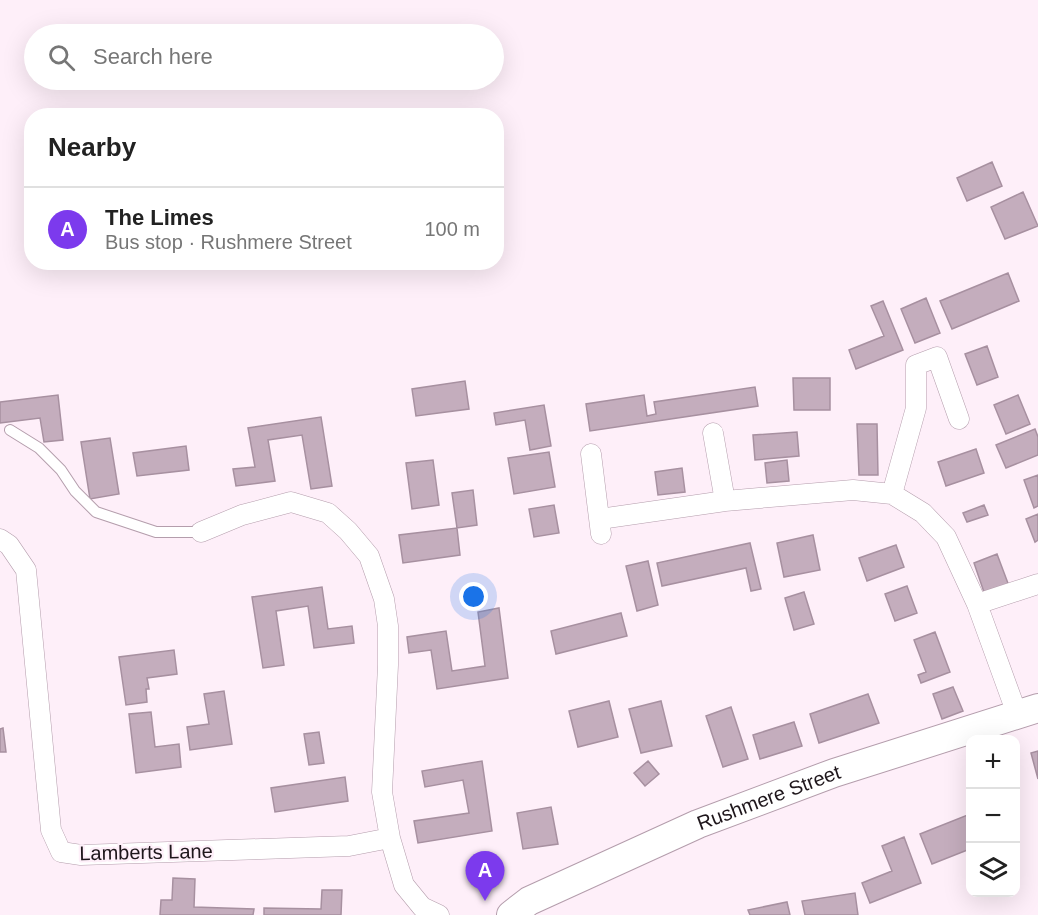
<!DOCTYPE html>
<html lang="en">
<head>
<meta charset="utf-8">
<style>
  body { margin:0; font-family:Helvetica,sans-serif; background:#f6f6f6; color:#222 }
  .controls { position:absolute; right:18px; bottom:18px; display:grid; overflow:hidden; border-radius:12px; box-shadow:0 6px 24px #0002 }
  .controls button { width:54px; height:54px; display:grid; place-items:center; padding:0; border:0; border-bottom:2px solid #e0e0e0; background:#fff; color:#222; font:30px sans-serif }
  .you { position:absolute; left:474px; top:597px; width:21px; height:21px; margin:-15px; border:4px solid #fff; border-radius:50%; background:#1a73e8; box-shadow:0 0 0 9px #1a73e833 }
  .badge { display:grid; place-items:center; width:39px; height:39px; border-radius:50%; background:#7c3aed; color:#fff; font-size:20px; font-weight:700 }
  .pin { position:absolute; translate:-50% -50px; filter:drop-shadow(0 2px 3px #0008) }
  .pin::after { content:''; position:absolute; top:32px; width:21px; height:18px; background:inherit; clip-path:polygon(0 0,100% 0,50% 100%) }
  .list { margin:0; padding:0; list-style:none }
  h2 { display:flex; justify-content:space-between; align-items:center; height:78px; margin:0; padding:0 24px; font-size:26px }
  h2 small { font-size:20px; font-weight:400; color:#767676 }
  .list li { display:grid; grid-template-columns:39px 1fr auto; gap:18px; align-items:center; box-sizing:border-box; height:84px; padding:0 24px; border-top:2px solid #e0e0e0 }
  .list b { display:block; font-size:22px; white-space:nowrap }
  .list p { margin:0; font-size:20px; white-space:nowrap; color:#767676 }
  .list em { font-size:20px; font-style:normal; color:#767676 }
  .icon { flex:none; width:33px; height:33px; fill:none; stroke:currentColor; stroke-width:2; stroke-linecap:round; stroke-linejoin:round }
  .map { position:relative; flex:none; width:1038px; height:915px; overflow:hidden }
  .search { position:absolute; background:#fff; box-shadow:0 6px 24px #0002; left:24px; top:24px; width:480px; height:66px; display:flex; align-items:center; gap:15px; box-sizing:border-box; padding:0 21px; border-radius:33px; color:#767676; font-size:22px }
  .panel { position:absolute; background:#fff; box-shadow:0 6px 24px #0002; left:24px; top:108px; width:480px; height:162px; border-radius:24px }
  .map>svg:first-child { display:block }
</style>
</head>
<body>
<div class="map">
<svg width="1038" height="915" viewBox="0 0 1038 915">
  <rect width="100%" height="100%" fill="#feeff9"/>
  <path fill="#c4adbd" stroke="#a790a0" stroke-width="1.5" d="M 992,162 L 1002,186 L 967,201 L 957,178 Z
    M 1023,192 L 1038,226 L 1005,239 L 991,207 Z
    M 1008,273 L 1019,301 L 952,329 L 940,301 Z
    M 926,298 L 940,333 L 915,343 L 901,309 Z
    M 883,301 L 903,350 L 856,369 L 849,350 L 884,336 L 871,306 Z
    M 987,346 L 998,377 L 977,385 L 965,354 Z
    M 793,378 L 830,378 L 830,410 L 794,410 Z
    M 465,381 L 469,409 L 416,416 L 412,389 Z
    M 755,387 L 758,406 L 590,431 L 586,404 L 644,395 L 647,416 L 656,414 L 654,402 Z
    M 58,395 L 63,440 L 44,442 L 40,418 L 0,423 L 0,402 Z
    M 1018,395 L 1030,424 L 1006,434 L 994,405 Z
    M 544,405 L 551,446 L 530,450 L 525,420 L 496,425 L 494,413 Z
    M 321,417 L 332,486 L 311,489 L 302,435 L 268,440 L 275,481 L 236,486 L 233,469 L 255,467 L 248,428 Z
    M 857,424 L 877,424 L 878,475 L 859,475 Z
    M 1035,429 L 1038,437 L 1038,455 L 1006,468 L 996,445 Z
    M 797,432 L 799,456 L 755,460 L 753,435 Z
    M 110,438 L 119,494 L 90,499 L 81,442 Z
    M 186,446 L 189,470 L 137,476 L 133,453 Z
    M 976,449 L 984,473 L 946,486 L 938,462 Z
    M 549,452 L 555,487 L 514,494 L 508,458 Z
    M 433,460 L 439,505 L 412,509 L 406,463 Z
    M 787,460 L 789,481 L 767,483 L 765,463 Z
    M 682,468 L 685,492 L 658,495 L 655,472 Z
    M 1038,475 L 1038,506 L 1034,508 L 1024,480 Z
    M 473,490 L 477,525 L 457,528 L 452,493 Z
    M 554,505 L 559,533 L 534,537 L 529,509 Z
    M 984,505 L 988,515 L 967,522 L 963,513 Z
    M 1038,514 L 1038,540 L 1035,542 L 1026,519 Z
    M 457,528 L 460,555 L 403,563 L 399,535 Z
    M 813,535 L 820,570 L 784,577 L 777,543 Z
    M 750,543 L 761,589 L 751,591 L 746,568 L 662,586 L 657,563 Z
    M 896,545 L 904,567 L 867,581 L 859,558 Z
    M 997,554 L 1009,586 L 985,595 L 974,563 Z
    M 648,561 L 658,605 L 637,611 L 626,566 Z
    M 907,586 L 917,613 L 895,621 L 885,594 Z
    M 322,587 L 328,629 L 352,626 L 354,643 L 314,648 L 308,606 L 276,611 L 284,665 L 263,668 L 252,597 Z
    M 804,592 L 814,624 L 794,630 L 785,598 Z
    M 499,608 L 508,678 L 437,689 L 431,650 L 409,653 L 407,637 L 446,631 L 452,671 L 485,666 L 478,612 Z
    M 621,613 L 627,636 L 556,654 L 551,631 Z
    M 935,632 L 950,672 L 921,683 L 918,675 L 926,672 L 914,640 Z
    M 174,650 L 177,674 L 147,678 L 149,689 L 146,689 L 147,702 L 126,705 L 119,657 Z
    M 953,687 L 963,711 L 942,719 L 933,694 Z
    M 224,691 L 232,744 L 190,750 L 187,727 L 209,724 L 204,694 Z
    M 868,694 L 879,723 L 819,743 L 810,714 Z
    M 609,701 L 618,737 L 578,747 L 569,711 Z
    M 661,701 L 672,746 L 641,753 L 629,709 Z
    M 731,707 L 748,759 L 723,767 L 706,716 Z
    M 151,712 L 155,747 L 179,744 L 181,767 L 136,773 L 129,714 Z
    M 794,722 L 802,746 L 760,759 L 753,735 Z
    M 3,728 L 6,752 L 0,752 L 0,729 Z
    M 319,732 L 324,763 L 309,765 L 304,734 Z
    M 1038,751 L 1038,779 L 1031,753 Z
    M 482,761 L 492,831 L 418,843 L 414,821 L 469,813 L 463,780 L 425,787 L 422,771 Z
    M 648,761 L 659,774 L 645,786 L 634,773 Z
    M 345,777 L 348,801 L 275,812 L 271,788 Z
    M 551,807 L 558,844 L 523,849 L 517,813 Z
    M 970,814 L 970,849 L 932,864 L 920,834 Z
    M 904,837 L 921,883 L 870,903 L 862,883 L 892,871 L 882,846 Z
    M 173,878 L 195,879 L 194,907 L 254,909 L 253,915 L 160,915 L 161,900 L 172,900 Z
    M 322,890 L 342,890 L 341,915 L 264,915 L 264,908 L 321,909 Z
    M 855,893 L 858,915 L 805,915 L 802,901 Z
    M 787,902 L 790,915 L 750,915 L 748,910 Z"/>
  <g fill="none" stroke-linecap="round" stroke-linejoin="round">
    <defs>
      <path id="lane" d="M 10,430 L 39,448 L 61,470 L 75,491 L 96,512 L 156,532 L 201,532"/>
      <path id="street" d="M 713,433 L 725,501
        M 591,454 L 601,534
        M 892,494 L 916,408 L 916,365 L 937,357 L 959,419
        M 600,519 L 725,501 L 853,490 L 892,494 L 923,513 L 946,537 L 977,604 L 1017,714
        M 201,532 L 242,515 L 291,502 L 328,513 L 348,531 L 369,556 L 384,599 L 388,626 L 388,665 L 382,792 L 390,838 L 404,885 L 422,907 L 439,915
        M 0,539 L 9,545 L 26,570 L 51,830 L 61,852 L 81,855 L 349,846 L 390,838
        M 977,604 L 1038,584"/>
      <g id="secondary">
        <path id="s1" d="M 511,915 L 529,901 L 698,824 L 834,773 L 1038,708"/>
      </g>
    </defs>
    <use href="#lane" stroke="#b49dac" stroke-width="12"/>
    <use href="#street" stroke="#b49dac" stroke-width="21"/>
    <use href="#secondary" stroke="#b49dac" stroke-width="30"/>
    <use href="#lane" stroke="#fff" stroke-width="10"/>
    <use href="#street" stroke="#fff" stroke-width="20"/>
    <use href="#secondary" stroke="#fff" stroke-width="28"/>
  </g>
  <g text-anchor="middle" stroke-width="4.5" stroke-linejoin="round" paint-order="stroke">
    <g font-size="20" fill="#1e161b" stroke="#feeff9">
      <text dy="7" stroke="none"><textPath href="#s1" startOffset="284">Rushmere Street</textPath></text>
      <text transform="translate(146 852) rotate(-1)" y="7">Lamberts Lane</text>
    </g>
  </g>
</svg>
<div class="controls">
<button>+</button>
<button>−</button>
<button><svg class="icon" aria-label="layers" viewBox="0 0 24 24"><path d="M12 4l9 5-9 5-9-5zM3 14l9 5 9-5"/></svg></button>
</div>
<div class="you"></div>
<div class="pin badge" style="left:485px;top:901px">A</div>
<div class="search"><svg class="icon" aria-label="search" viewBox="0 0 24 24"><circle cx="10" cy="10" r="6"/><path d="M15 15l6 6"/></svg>Search here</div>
<section class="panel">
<h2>Nearby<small></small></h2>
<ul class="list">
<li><span class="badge">A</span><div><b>The Limes</b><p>Bus stop · Rushmere Street</p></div><em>100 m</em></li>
</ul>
</section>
</div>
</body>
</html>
